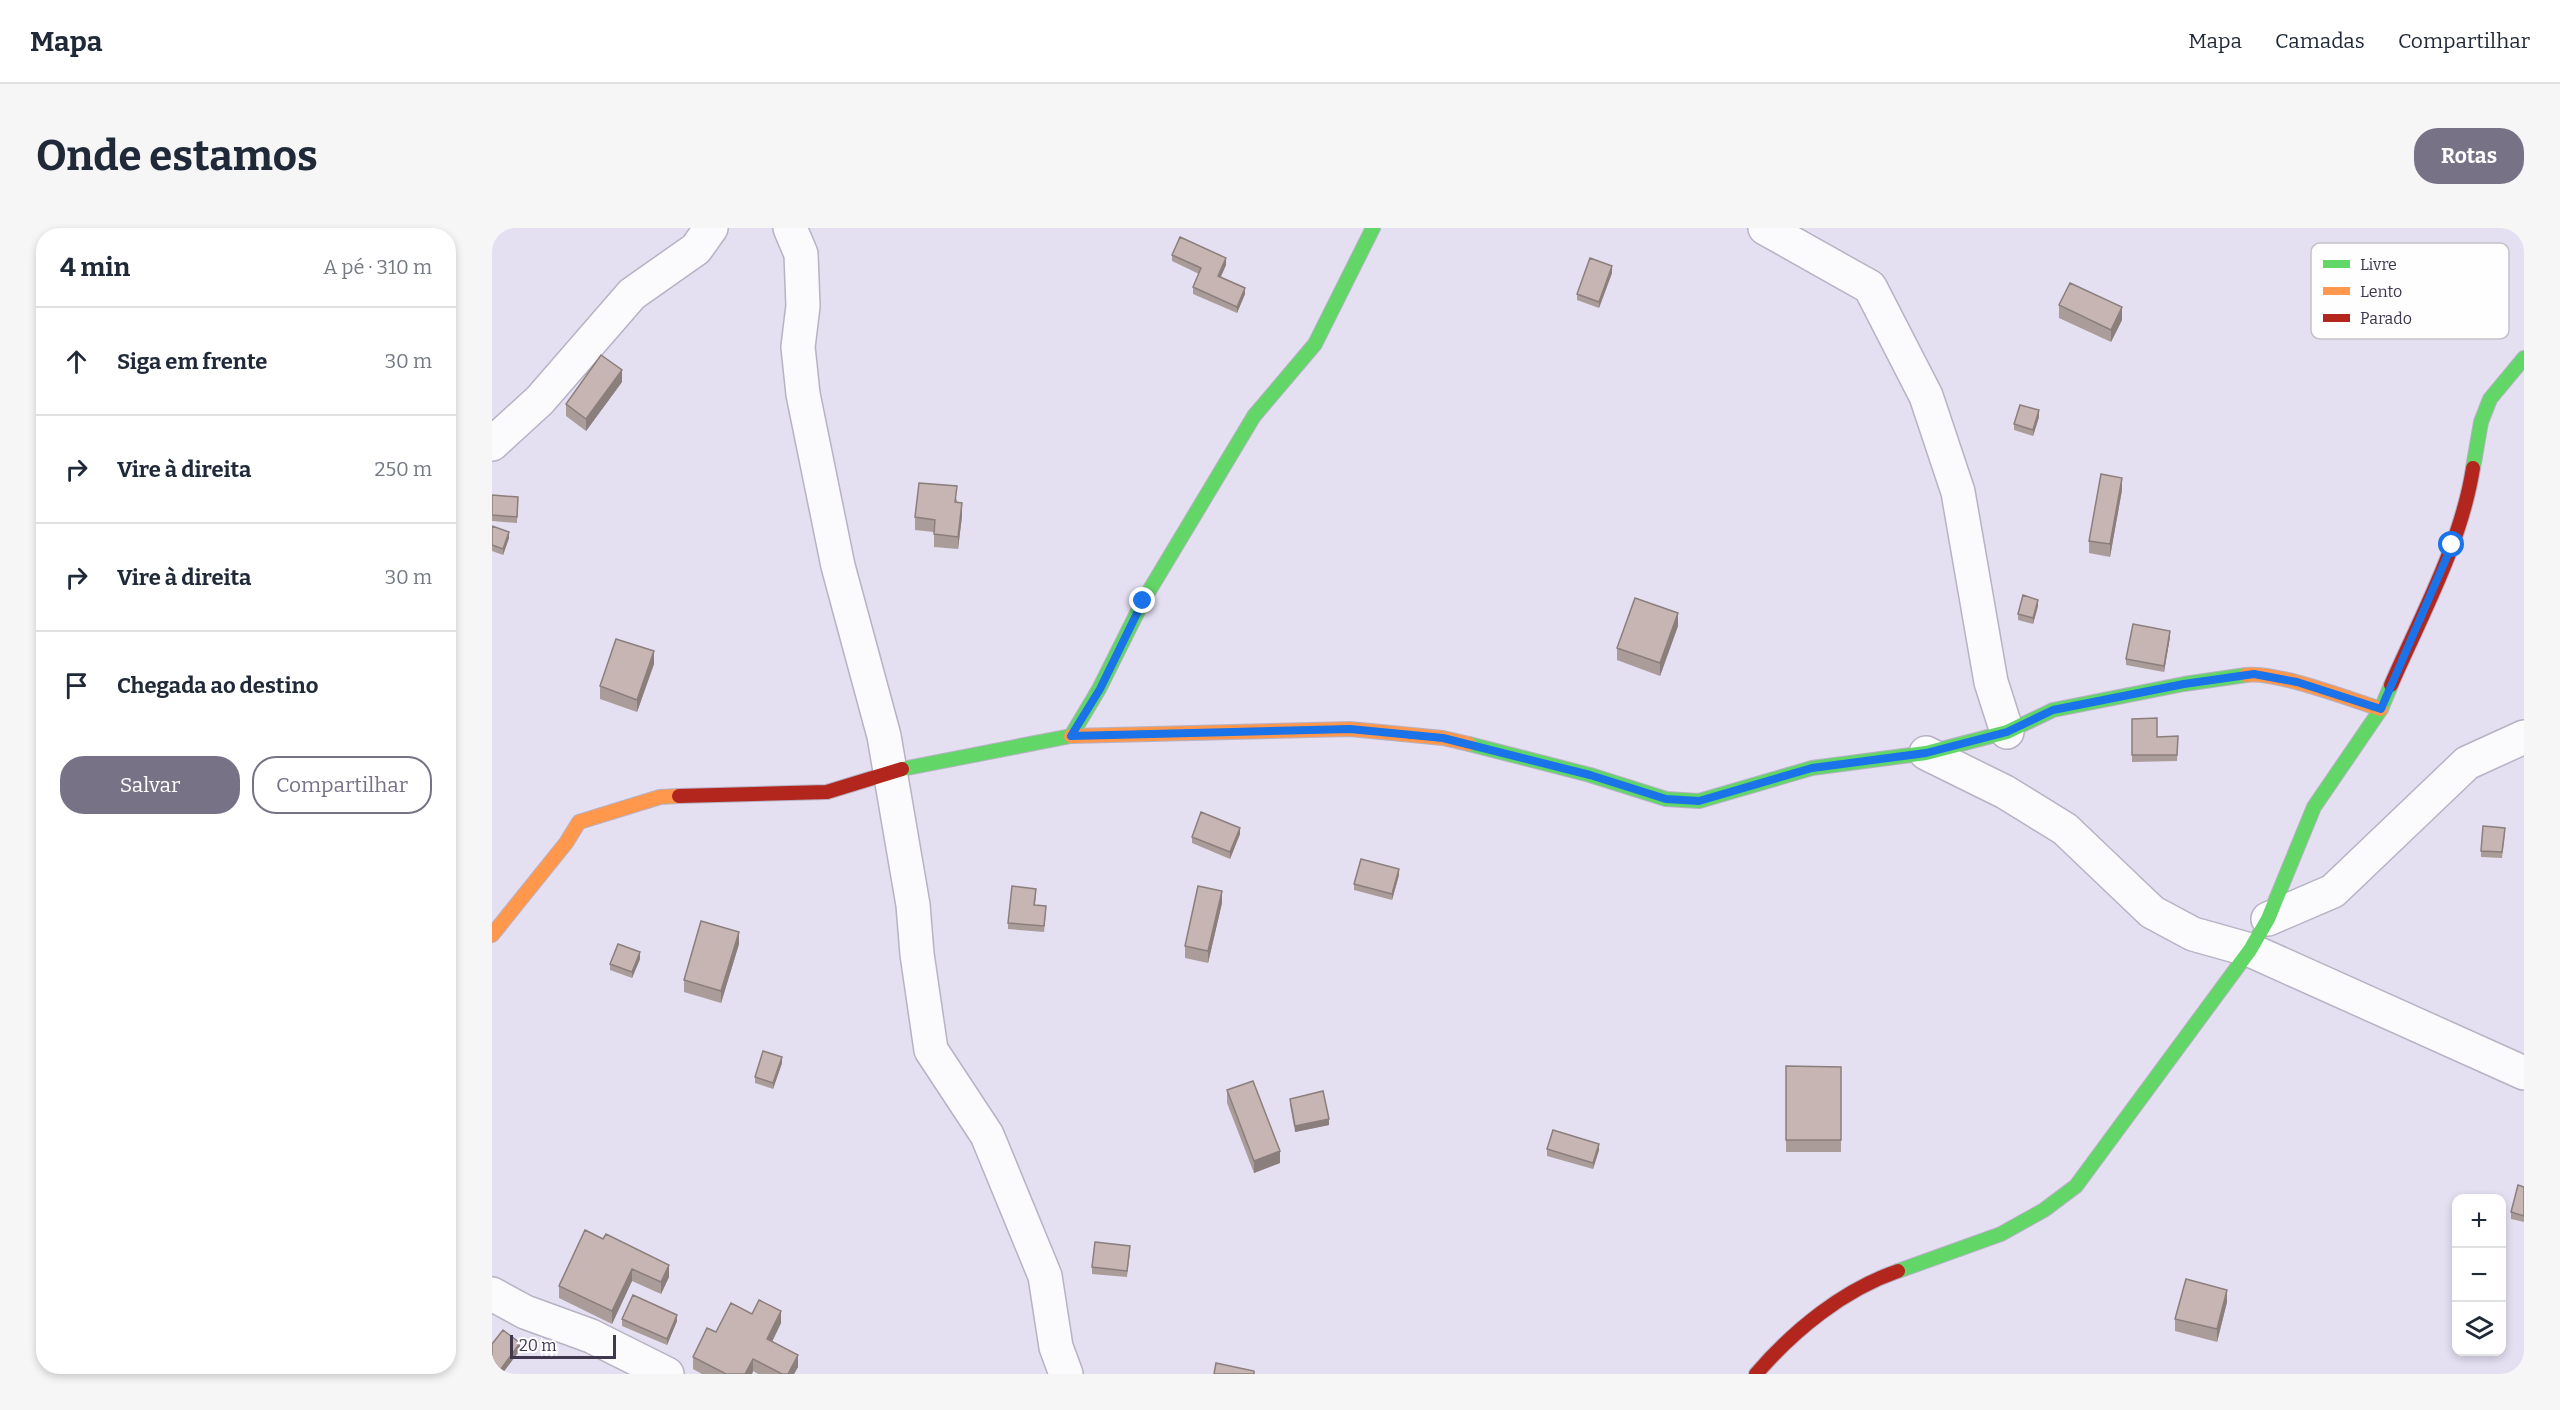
<!DOCTYPE html>
<html lang="pt">
<head>
<meta charset="utf-8">
<style>
  body { margin:0; font-family:Bitter,serif; background:#f6f6f7; color:#1f2937 }
  .controls { position:absolute; right:18px; bottom:18px; display:grid; overflow:hidden; border-radius:12px; box-shadow:0 3px 9px #0003 }
  .controls button { width:54px; height:54px; display:grid; place-items:center; padding:0; border:0; border-bottom:2px solid #e0e1e3; background:#fff; color:#1f2937; font:30px sans-serif }
  .scale { position:absolute; left:18px; bottom:15px; width:106px; box-sizing:border-box; padding-left:6px; border:3px solid #3e374e; border-top:0; font-size:16px; line-height:21px; white-space:nowrap; color:#3e374e; -webkit-text-stroke:4px #fefefe; paint-order:stroke }
  .stop { position:absolute; width:18px; height:18px; margin:-14px; border:4px solid #1a73e8; border-radius:50%; background:#fff }
  .stop.end { background:#1a73e8; border-color:#fff; box-shadow:0 2px 6px #0008 }
  .list { margin:0; padding:0; list-style:none }
  h2 { display:flex; justify-content:space-between; align-items:center; height:78px; margin:0; padding:0 24px; font-size:26px }
  h2 small { font-size:20px; font-weight:400; color:#747a83 }
  .list li { display:grid; grid-template-columns:39px 1fr auto; gap:18px; align-items:center; box-sizing:border-box; height:108px; padding:0 24px; border-top:2px solid #e0e1e3 }
  .list b { display:block; font-size:22px; white-space:nowrap }
  .list em { font-size:20px; font-style:normal; color:#747a83 }
  .actions { display:flex; gap:12px; padding:18px 24px }
  .actions a { flex:1; padding:14px 0; border:2px solid #787287; border-radius:24px; text-align:center; font-size:21px; color:#787287 }
  .actions .main { background:#787287; color:#fff }
  .icon { flex:none; width:33px; height:33px; fill:none; stroke:currentColor; stroke-width:2; stroke-linecap:round; stroke-linejoin:round }
  .map { position:relative; flex:none; width:2032px; height:1146px; overflow:hidden; border-radius:24px }
  header { display:flex; align-items:center; gap:36px; box-sizing:border-box; height:84px; padding:0 30px; background:#fff; border-bottom:2px solid #e0e1e3 }
  header strong { font-size:28px }
  nav { display:flex; gap:33px; margin-inline-start:auto; font-size:21px }
  .intro { display:flex; align-items:center; justify-content:space-between; box-sizing:border-box; height:144px; padding:0 36px }
  h1 { margin:0; font-size:42px }
  .button { padding:15px 27px; border-radius:24px; background:#787287; color:#fff; font-size:21px; font-weight:700 }
  main { display:flex; gap:36px; padding:0 36px }
  aside { flex:1; background:#fff; border-radius:24px; box-shadow:0 3px 9px #0003 }
  .map>svg:first-child { display:block }
</style>
</head>
<body>
<header>
<strong>Mapa</strong>
<nav><a>Mapa</a><a>Camadas</a><a>Compartilhar</a></nav>
</header>
<div class="intro"><h1>Onde estamos</h1><a class="button">Rotas</a></div>
<main>
<aside>
<h2>4 min<small>A pé · 310 m</small></h2>
<ul class="list">
<li><svg class="icon" aria-label="ahead" viewBox="0 0 24 24"><path d="M12 20V5M6 11l6-6 6 6"/></svg><div><b>Siga em frente</b></div><em>30 m</em></li>
<li><svg class="icon" aria-label="right" viewBox="0 0 24 24"><path d="M7 20v-9h11M14 6l5 5-5 5"/></svg><div><b>Vire à direita</b></div><em>250 m</em></li>
<li><svg class="icon" aria-label="right" viewBox="0 0 24 24"><path d="M7 20v-9h11M14 6l5 5-5 5"/></svg><div><b>Vire à direita</b></div><em>30 m</em></li>
<li><svg class="icon" aria-label="arrive" viewBox="0 0 24 24"><path d="M6 21V4h12l-3 4 3 4H6"/></svg><div><b>Chegada ao destino</b></div></li>
</ul>
<div class="actions"><a class="main">Salvar</a><a>Compartilhar</a></div>
</aside>
<div class="map">
<svg width="2032" height="1146" viewBox="0 0 2032 1146">
  <rect width="100%" height="100%" fill="#e4dff1"/>
  <g fill="none" stroke-linecap="round" stroke-linejoin="round">
    <defs>
      <path id="street" d="M 298,0 L 309,26 L 311,78 L 306,119 L 311,166 L 346,338 L 392,508 L 421,677 L 425,726 L 439,822 L 495,907 L 553,1048 L 564,1119 L 574,1146
        M 1273,0 L 1378,59 L 1434,168 L 1466,264 L 1499,454 L 1515,504
        M 0,216 L 48,172 L 140,66 L 204,21 L 219,0
        M 1434,525 L 1513,564 L 1573,601 L 1660,684 L 1701,706 L 1758,722 L 2032,845
        M 1776,691 L 1841,663 L 1975,535 L 2032,509
        M 0,1066 L 33,1084 L 99,1108 L 175,1146"/>
      <path id="fast" d="M 1981,240 L 1989,194 L 1998,171 L 2032,130
        M 977,516 L 1098,547 L 1174,571 L 1207,573 L 1320,540 L 1434,525 L 1515,504 L 1561,482 L 1692,456 L 1754,447
        M 410,541 L 579,508 L 607,461 L 651,373 L 762,188 L 823,116 L 881,0
        M 1406,1043 L 1509,1006 L 1552,982 L 1584,958 L 1758,722 L 1776,691 L 1822,579 L 1889,481 L 1899,457"/>
      <path id="slow" d="M 1754,447 C 1784,443 1857,471 1889,481
        M 579,508 L 858,501 L 951,510 L 977,516
        M 0,707 L 74,615 L 87,594 L 168,569 L 187,568"/>
      <path id="jam" d="M 1899,457 C 1929,388 1969,316 1981,240
        M 187,568 L 335,564 L 410,541
        M 1264,1146 C 1302,1102 1351,1062 1406,1043"/>
    </defs>
    <use href="#street" stroke="#b7b2c4" stroke-width="36"/>
    <use href="#fast" stroke="#b7b2c4" stroke-width="16"/>
    <use href="#slow" stroke="#b7b2c4" stroke-width="16"/>
    <use href="#jam" stroke="#b7b2c4" stroke-width="16"/>
    <use href="#street" stroke="#fbfafd" stroke-width="33"/>
    <use href="#fast" stroke="#63d668" stroke-width="14"/>
    <use href="#slow" stroke="#ff974d" stroke-width="14"/>
    <use href="#jam" stroke="#b3261e" stroke-width="14"/>
  </g>
  <path fill="#aa9c99" d="M 680,27 L 734,37 L 729,49 L 753,66 L 745,85 L 701,66 L 701,59 L 707,46 L 680,33 Z
    M 1120,45 L 1107,80 L 1085,72 L 1085,66 Z
    M 1567,77 L 1630,92 L 1619,114 L 1567,90 Z
    M 130,154 L 94,203 L 74,188 L 74,176 Z
    M 1547,189 L 1541,208 L 1522,202 L 1522,196 Z
    M 1630,262 L 1618,329 L 1597,325 L 1597,313 Z
    M 0,267 L 26,269 L 25,295 L 0,293 Z
    M 465,271 L 465,275 L 470,288 L 466,321 L 442,319 L 442,304 L 423,302 L 423,289 Z
    M 0,298 L 17,310 L 11,327 L 0,323 Z
    M 1546,378 L 1541,396 L 1526,392 L 1526,386 Z
    M 1186,398 L 1168,448 L 1125,432 L 1125,420 Z
    M 1678,409 L 1672,444 L 1634,437 L 1634,431 Z
    M 162,436 L 145,484 L 108,471 L 108,458 Z
    M 1640,491 L 1665,509 L 1686,508 L 1685,533 L 1640,534 Z
    M 748,606 L 738,631 L 700,615 L 700,609 Z
    M 2013,606 L 2010,630 L 1989,629 L 1989,623 Z
    M 907,647 L 900,672 L 862,662 L 862,656 Z
    M 544,667 L 543,677 L 554,684 L 552,704 L 516,701 L 516,695 Z
    M 730,675 L 716,735 L 693,730 L 693,718 Z
    M 247,716 L 229,775 L 192,764 L 192,752 Z
    M 148,731 L 140,750 L 118,742 L 118,736 Z
    M 290,835 L 281,861 L 263,855 L 263,849 Z
    M 1294,838 L 1349,839 L 1349,924 L 1294,924 Z
    M 735,862 L 788,935 L 762,945 L 735,875 Z
    M 798,871 L 837,897 L 803,904 L 798,877 Z
    M 1055,921 L 1107,922 L 1101,941 L 1055,928 Z
    M 2032,959 L 2032,994 L 2019,991 L 2019,984 Z
    M 93,1002 L 177,1049 L 169,1066 L 140,1053 L 120,1096 L 67,1070 L 67,1058 Z
    M 638,1024 L 635,1049 L 600,1046 L 600,1039 Z
    M 1735,1074 L 1725,1114 L 1683,1103 L 1683,1091 Z
    M 260,1086 L 289,1095 L 280,1114 L 306,1139 L 302,1146 L 266,1146 L 261,1143 L 260,1146 L 210,1146 L 201,1141 L 201,1129 L 224,1104 Z
    M 130,1091 L 185,1093 L 175,1117 L 130,1098 Z
    M 0,1116 L 28,1122 L 10,1146 L 0,1146 Z"/>
  <path fill="#8b7f7d" d="M 734,30 L 734,37 L 726,54 L 726,48 Z
    M 1120,38 L 1120,45 L 1107,80 L 1107,74 Z
    M 753,60 L 753,66 L 745,85 L 745,79 Z
    M 1630,79 L 1630,92 L 1619,114 L 1619,102 Z
    M 130,142 L 130,154 L 94,203 L 94,191 Z
    M 1547,182 L 1547,189 L 1541,208 L 1541,202 Z
    M 1630,250 L 1630,262 L 1618,329 L 1618,316 Z
    M 470,275 L 470,288 L 466,321 L 466,309 Z
    M 17,304 L 17,310 L 11,327 L 11,321 Z
    M 1546,372 L 1546,378 L 1541,396 L 1541,390 Z
    M 1186,385 L 1186,398 L 1168,448 L 1168,435 Z
    M 1678,403 L 1678,409 L 1672,444 L 1672,438 Z
    M 162,423 L 162,436 L 145,484 L 145,472 Z
    M 748,600 L 748,606 L 738,631 L 738,624 Z
    M 907,641 L 907,647 L 900,672 L 900,666 Z
    M 730,663 L 730,675 L 716,735 L 716,723 Z
    M 247,704 L 247,716 L 229,775 L 229,763 Z
    M 148,724 L 148,731 L 140,750 L 140,744 Z
    M 290,829 L 290,835 L 281,861 L 281,855 Z
    M 837,891 L 837,897 L 803,904 L 803,898 Z
    M 1107,916 L 1107,922 L 1101,941 L 1101,935 Z
    M 788,923 L 788,935 L 762,945 L 762,933 Z
    M 177,1037 L 177,1049 L 169,1066 L 169,1054 Z
    M 140,1041 L 140,1053 L 120,1096 L 120,1083 Z
    M 1735,1062 L 1735,1074 L 1725,1114 L 1725,1101 Z
    M 289,1083 L 289,1095 L 275,1124 L 275,1111 Z
    M 185,1087 L 185,1093 L 175,1117 L 175,1111 Z
    M 28,1115 L 28,1122 L 10,1146 L 6,1146 Z
    M 306,1127 L 306,1139 L 302,1146 L 296,1146 Z
    M 261,1131 L 261,1143 L 260,1146 L 253,1146 Z"/>
  <path fill="#c6b5b2" stroke="#8b7f7d" stroke-width="1.5" d="M 688,9 L 734,30 L 726,48 L 753,60 L 745,79 L 701,59 L 709,40 L 680,27 Z
    M 1098,30 L 1120,38 L 1107,74 L 1085,66 Z
    M 1578,55 L 1630,79 L 1619,102 L 1567,77 Z
    M 109,127 L 130,142 L 94,191 L 74,176 Z
    M 1528,177 L 1547,182 L 1541,202 L 1522,196 Z
    M 1609,246 L 1630,250 L 1618,316 L 1597,313 Z
    M 427,255 L 465,258 L 463,274 L 470,275 L 466,309 L 442,306 L 443,292 L 423,289 Z
    M 0,267 L 26,269 L 25,289 L 0,287 Z
    M 0,298 L 17,304 L 11,321 L 0,317 Z
    M 1531,367 L 1546,372 L 1541,390 L 1526,386 Z
    M 1143,370 L 1186,385 L 1168,435 L 1125,420 Z
    M 1641,396 L 1678,403 L 1672,438 L 1634,431 Z
    M 124,411 L 162,423 L 145,472 L 108,458 Z
    M 1665,490 L 1665,509 L 1686,508 L 1685,527 L 1640,527 L 1640,491 Z
    M 709,584 L 748,600 L 738,624 L 700,609 Z
    M 1991,598 L 2013,600 L 2010,624 L 1989,623 Z
    M 869,631 L 907,641 L 900,666 L 862,656 Z
    M 520,658 L 544,661 L 542,677 L 554,678 L 552,698 L 516,695 Z
    M 706,658 L 730,663 L 716,723 L 693,718 Z
    M 209,693 L 247,704 L 229,763 L 192,752 Z
    M 126,716 L 148,724 L 140,744 L 118,736 Z
    M 271,823 L 290,829 L 281,855 L 263,849 Z
    M 1294,838 L 1349,839 L 1349,912 L 1294,912 Z
    M 761,853 L 788,923 L 762,933 L 735,862 Z
    M 831,863 L 837,891 L 803,898 L 798,871 Z
    M 1061,902 L 1107,916 L 1101,935 L 1055,921 Z
    M 2026,957 L 2032,959 L 2032,988 L 2019,984 Z
    M 93,1002 L 111,1011 L 114,1006 L 177,1037 L 169,1054 L 140,1041 L 120,1083 L 67,1058 Z
    M 603,1014 L 638,1018 L 635,1043 L 600,1039 Z
    M 1694,1051 L 1735,1062 L 1725,1101 L 1683,1091 Z
    M 141,1067 L 185,1087 L 175,1111 L 130,1091 Z
    M 267,1072 L 289,1083 L 275,1111 L 306,1127 L 296,1146 L 290,1146 L 261,1131 L 253,1146 L 234,1146 L 201,1129 L 215,1100 L 224,1104 L 239,1075 L 260,1086 Z
    M 11,1102 L 28,1115 L 6,1145 L 0,1141 L 0,1116 Z
    M 724,1135 L 762,1143 L 762,1146 L 722,1146 Z"/>
  <g fill="none" stroke-linecap="round" stroke-linejoin="round">
    <path stroke="#1a73e8" stroke-width="8" d="M 651,373 L 608,461 L 579,508 L 858,501 L 951,510 L 1098,547 L 1174,571 L 1207,573 L 1320,540 L 1434,525 L 1515,504 L 1561,482 L 1692,456 L 1762,446 L 1805,454 L 1889,481 L 1960,317"/>
  </g>
  <rect x="1819" y="15" width="198" height="96" rx="9" fill="#fefefe" stroke="#c4c2c9" stroke-width="1.5"/>
  <rect x="1831" y="32" width="27" height="8" fill="#63d668"/>
  <rect x="1831" y="59" width="27" height="8" fill="#ff974d"/>
  <rect x="1831" y="86" width="27" height="8" fill="#b3261e"/>
  <g font-size="16" fill="#3e374e">
    <text x="1868" y="42">Livre</text>
    <text x="1868" y="69">Lento</text>
    <text x="1868" y="96">Parado</text>
  </g>
</svg>
<div class="controls">
<button>+</button>
<button>−</button>
<button><svg class="icon" aria-label="layers" viewBox="0 0 24 24"><path d="M12 4l9 5-9 5-9-5zM3 14l9 5 9-5"/></svg></button>
</div>
<div class="scale">20 m</div>
<div class="stop" style="left:1960px;top:317px"></div>
<div class="stop end" style="left:651px;top:373px"></div>
</div>
</main>
</body>
</html>
